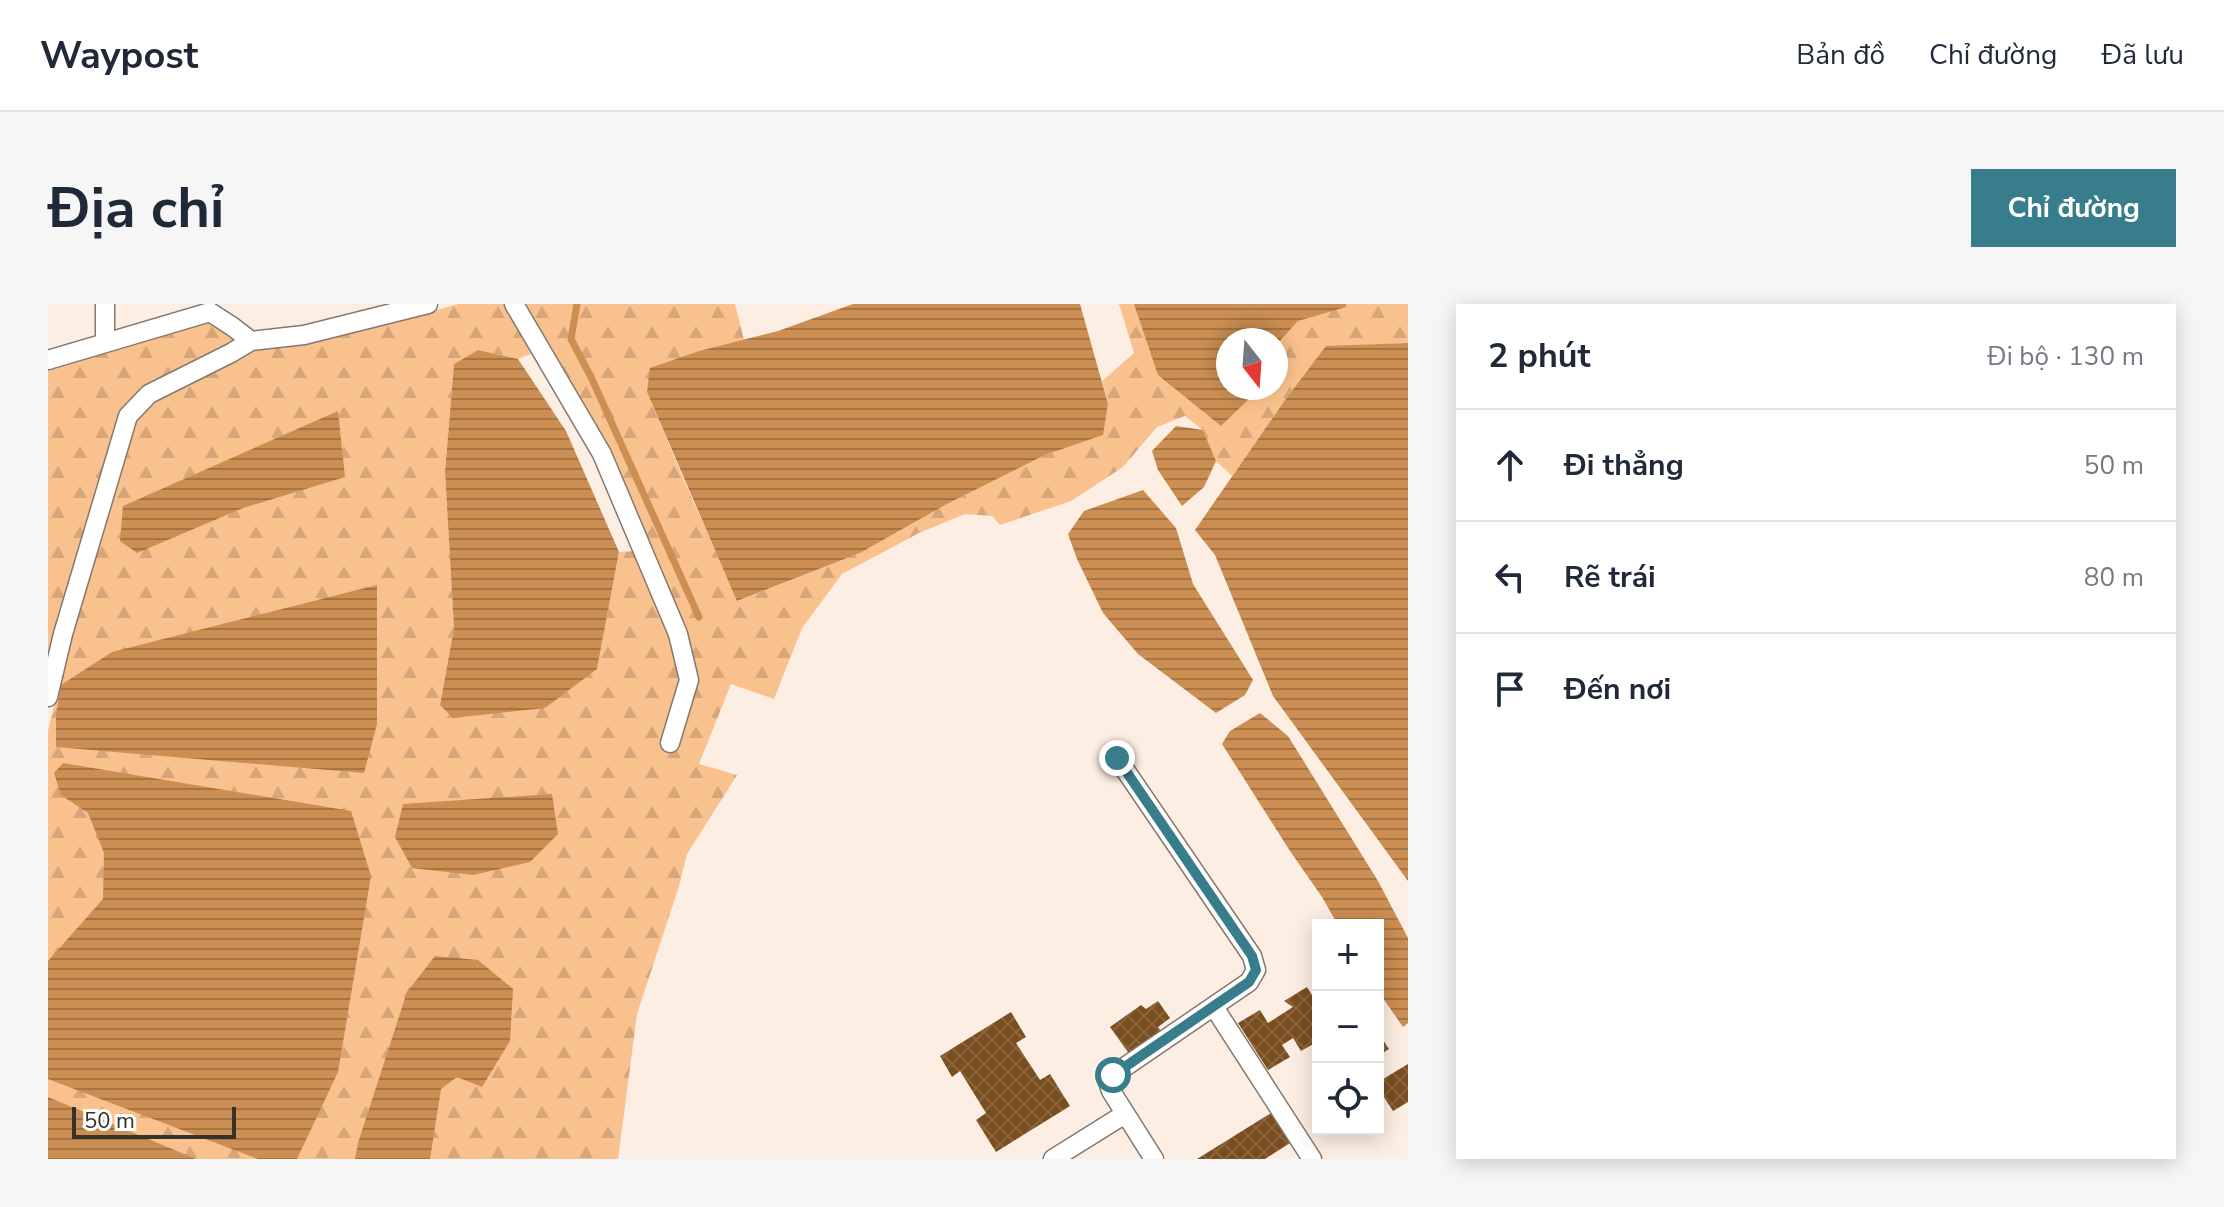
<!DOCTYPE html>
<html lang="vi">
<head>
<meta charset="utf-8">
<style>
  body { margin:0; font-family:"Nunito Sans",sans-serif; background:#f6f6f7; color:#1f2937 }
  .controls { position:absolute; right:24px; bottom:24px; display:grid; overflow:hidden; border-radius:0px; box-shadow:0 4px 20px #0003 }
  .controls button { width:72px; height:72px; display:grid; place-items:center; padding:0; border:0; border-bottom:2px solid #e0e1e3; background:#fff; color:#1f2937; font:40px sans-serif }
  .compass { position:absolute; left:1168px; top:24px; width:72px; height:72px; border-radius:50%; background:#fff; box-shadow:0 4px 20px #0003; rotate:163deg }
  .scale { position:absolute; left:24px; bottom:20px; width:164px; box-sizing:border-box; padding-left:8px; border:4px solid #36312c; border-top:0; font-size:22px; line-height:28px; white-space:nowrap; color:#36312c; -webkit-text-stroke:6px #fefefe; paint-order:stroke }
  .stop { position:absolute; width:24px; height:24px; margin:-18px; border:6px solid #387d8b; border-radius:50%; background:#fff }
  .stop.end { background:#387d8b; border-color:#fff; box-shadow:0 2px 8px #0008 }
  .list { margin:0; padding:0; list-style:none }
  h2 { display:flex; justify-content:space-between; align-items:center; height:104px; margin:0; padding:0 32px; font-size:34px }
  h2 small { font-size:26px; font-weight:400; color:#747a83 }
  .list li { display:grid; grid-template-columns:52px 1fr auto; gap:24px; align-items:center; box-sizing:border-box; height:112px; padding:0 32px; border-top:2px solid #e0e1e3 }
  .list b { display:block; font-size:30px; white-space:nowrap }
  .list em { font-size:26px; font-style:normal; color:#747a83 }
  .icon { flex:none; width:44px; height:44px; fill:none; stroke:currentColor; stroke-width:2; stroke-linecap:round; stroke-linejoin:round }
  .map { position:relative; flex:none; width:1360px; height:855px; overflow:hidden; border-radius:0px }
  header { display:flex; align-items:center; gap:48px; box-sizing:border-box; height:112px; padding:0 40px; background:#fff; border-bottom:2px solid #e0e1e3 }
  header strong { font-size:38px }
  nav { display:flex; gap:44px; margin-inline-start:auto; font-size:28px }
  .intro { display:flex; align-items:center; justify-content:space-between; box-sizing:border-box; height:192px; padding:0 48px }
  h1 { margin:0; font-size:56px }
  .button { padding:20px 36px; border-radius:0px; background:#387d8b; color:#fff; font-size:28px; font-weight:700 }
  main { display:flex; gap:48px; padding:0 48px }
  aside { flex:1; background:#fff; border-radius:0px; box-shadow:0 4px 20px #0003 }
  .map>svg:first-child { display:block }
</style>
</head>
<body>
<header>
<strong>Waypost</strong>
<nav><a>Bản đồ</a><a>Chỉ đường</a><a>Đã lưu</a></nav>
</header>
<div class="intro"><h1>Địa chỉ</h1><a class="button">Chỉ đường</a></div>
<main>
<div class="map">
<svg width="1360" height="855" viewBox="0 0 1360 855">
  <defs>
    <pattern id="forest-firs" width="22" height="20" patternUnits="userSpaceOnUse" patternTransform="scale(2)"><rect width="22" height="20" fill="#f9c18d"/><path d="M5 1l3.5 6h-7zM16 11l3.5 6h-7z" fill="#d6a67a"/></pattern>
    <pattern id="water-rules" width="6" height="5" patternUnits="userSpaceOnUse" patternTransform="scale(2)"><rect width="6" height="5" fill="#cc8e52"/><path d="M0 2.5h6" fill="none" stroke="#a67544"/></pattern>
    <pattern id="building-cross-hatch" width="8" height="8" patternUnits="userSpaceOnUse" patternTransform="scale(2)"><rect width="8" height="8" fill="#7b4e1f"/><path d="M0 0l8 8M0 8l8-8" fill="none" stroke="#89653f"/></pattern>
  </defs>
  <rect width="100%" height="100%" fill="#fceee2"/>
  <path fill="url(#forest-firs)" fill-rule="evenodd" d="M 410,0 L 458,0 L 485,49 L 470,55 L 430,46 L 406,60 L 397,168 L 406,324 L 392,401 L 549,365 L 571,248 L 587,247 L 629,309 L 475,0 L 687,0 L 696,36 L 651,47 L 599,88 L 637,179 L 690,297 L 812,249 L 899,200 L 997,151 L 1054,131 L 1060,100 L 1054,77 L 1086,49 L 1071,0 L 1360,0 L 1360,39 L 1278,43 L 1237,96 L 1184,172 L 1168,157 L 1155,126 L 1137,112 L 1109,123 L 1075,163 L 1023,197 L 952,221 L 944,212 L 917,210 L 871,229 L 794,270 L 754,324 L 726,395 L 683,380 L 651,460 L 689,471 L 639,550 L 631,582 L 589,710 L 570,855 L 0,855 L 0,427 L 23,328 L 86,116 L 106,96 L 205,45 L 258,38 L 324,24 ZM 1180,36 L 1228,36 L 1228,84 L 1180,84 Z
    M 160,17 L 190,36 L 97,84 L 0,359 L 0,64 Z"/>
  <path fill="url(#water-rules)" d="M 805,0 L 1032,0 L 1060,100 L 1055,131 L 997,151 L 899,200 L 812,249 L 689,297 L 599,88 L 602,64 L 651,47 L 730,27 Z
    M 1086,0 L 1298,0 L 1298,3 L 1250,17 L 1228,41 L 1228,36 L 1180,36 L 1180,84 L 1206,84 L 1202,94 L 1173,122 L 1110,71 Z
    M 1360,39 L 1360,577 L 1225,392 L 1167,251 L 1147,226 L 1237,96 L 1278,42 Z
    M 430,46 L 470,55 L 518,127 L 571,248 L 549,365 L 497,404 L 405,414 L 392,401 L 406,324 L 397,168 L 406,60 Z
    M 290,107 L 297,173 L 195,204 L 89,249 L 72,237 L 75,202 Z
    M 1128,122 L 1155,126 L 1168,157 L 1156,183 L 1134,202 L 1110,166 L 1104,147 Z
    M 1095,186 L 1128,224 L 1145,280 L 1205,376 L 1197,391 L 1168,409 L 1090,350 L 1055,309 L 1029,255 L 1020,230 L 1036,207 Z
    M 329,281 L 329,420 L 316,469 L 8,443 L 8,412 L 13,381 L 64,348 Z
    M 1212,409 L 1240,432 L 1330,577 L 1360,634 L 1360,719 L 1355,723 L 1330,687 L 1330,621 L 1290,621 L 1274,593 L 1242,547 L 1174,440 L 1182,427 Z
    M 15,459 L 303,507 L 323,572 L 290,768 L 249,855 L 210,855 L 0,775 L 0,657 L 55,595 L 56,549 L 40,509 L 13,491 L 6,469 Z
    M 504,490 L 510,530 L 482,558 L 425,571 L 364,564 L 347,533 L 355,500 Z
    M 387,652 L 430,656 L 465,685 L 462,737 L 434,783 L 409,773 L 393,785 L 382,855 L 307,855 L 310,839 L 359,688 Z
    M 0,793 L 148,855 L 0,855 Z"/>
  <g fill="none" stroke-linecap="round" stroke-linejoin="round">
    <path stroke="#cc8e52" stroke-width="7" d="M 529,0 L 523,35 L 543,73 L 651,313"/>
  </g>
  <path fill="url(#building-cross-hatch)" d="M 1259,683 L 1270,701 L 1270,747 L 1267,739 L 1253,747 L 1245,734 L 1234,741 L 1242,753 L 1220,766 L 1190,719 L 1212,706 L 1220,719 L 1245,703 L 1236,697 Z
    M 1110,697 L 1122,714 L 1110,723 L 1114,729 L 1082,751 L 1062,723 L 1093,701 L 1098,705 Z
    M 963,708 L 978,733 L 968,739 L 992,776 L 1002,770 L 1022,802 L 948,848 L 928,816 L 938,809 L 912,767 L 904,773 L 892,752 Z
    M 1330,729 L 1341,745 L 1330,752 Z
    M 1360,760 L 1360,798 L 1345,807 L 1330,784 L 1330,778 Z
    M 1223,809 L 1242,839 L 1217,855 L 1149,855 Z"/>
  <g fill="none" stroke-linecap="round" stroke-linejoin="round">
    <defs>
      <path id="minor" d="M 57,0 L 57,39
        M 466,0 L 554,150 L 630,330 L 641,376 L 622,439
        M 0,56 L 162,8 L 185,23 L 203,37 L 256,31 L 380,0
        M 0,393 L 15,330 L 80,112 L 101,90 L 183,49 L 203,37
        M 1069,454 L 1204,652 L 1208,666 L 1201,678 L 1065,771 L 1060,778 L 1063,787 L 1106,855
        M 1166,703 L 1264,855
        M 1005,855 L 1077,810"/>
    </defs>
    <use href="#minor" stroke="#85786e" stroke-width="21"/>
    <use href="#minor" stroke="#fff" stroke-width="18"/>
  </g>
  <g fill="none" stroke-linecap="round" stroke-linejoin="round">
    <path stroke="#387d8b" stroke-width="10" d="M 1065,771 L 1201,678 L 1208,666 L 1204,652 L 1069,454"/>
  </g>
</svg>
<div class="controls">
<button>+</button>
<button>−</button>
<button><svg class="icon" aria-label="locate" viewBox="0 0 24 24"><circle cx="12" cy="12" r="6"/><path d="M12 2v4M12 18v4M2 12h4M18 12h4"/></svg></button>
</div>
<svg class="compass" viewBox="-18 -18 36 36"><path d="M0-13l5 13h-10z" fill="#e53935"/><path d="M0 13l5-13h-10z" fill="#747a83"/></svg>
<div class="scale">50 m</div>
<div class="stop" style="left:1065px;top:771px"></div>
<div class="stop end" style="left:1069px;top:454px"></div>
</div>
<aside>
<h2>2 phút<small>Đi bộ · 130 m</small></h2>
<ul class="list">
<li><svg class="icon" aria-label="ahead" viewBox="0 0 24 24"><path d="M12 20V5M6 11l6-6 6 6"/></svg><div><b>Đi thẳng</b></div><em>50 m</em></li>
<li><svg class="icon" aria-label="left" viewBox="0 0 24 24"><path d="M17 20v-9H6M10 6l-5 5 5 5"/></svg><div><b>Rẽ trái</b></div><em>80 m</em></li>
<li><svg class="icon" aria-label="arrive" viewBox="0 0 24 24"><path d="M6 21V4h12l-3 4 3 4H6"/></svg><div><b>Đến nơi</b></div></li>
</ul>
</aside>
</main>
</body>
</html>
